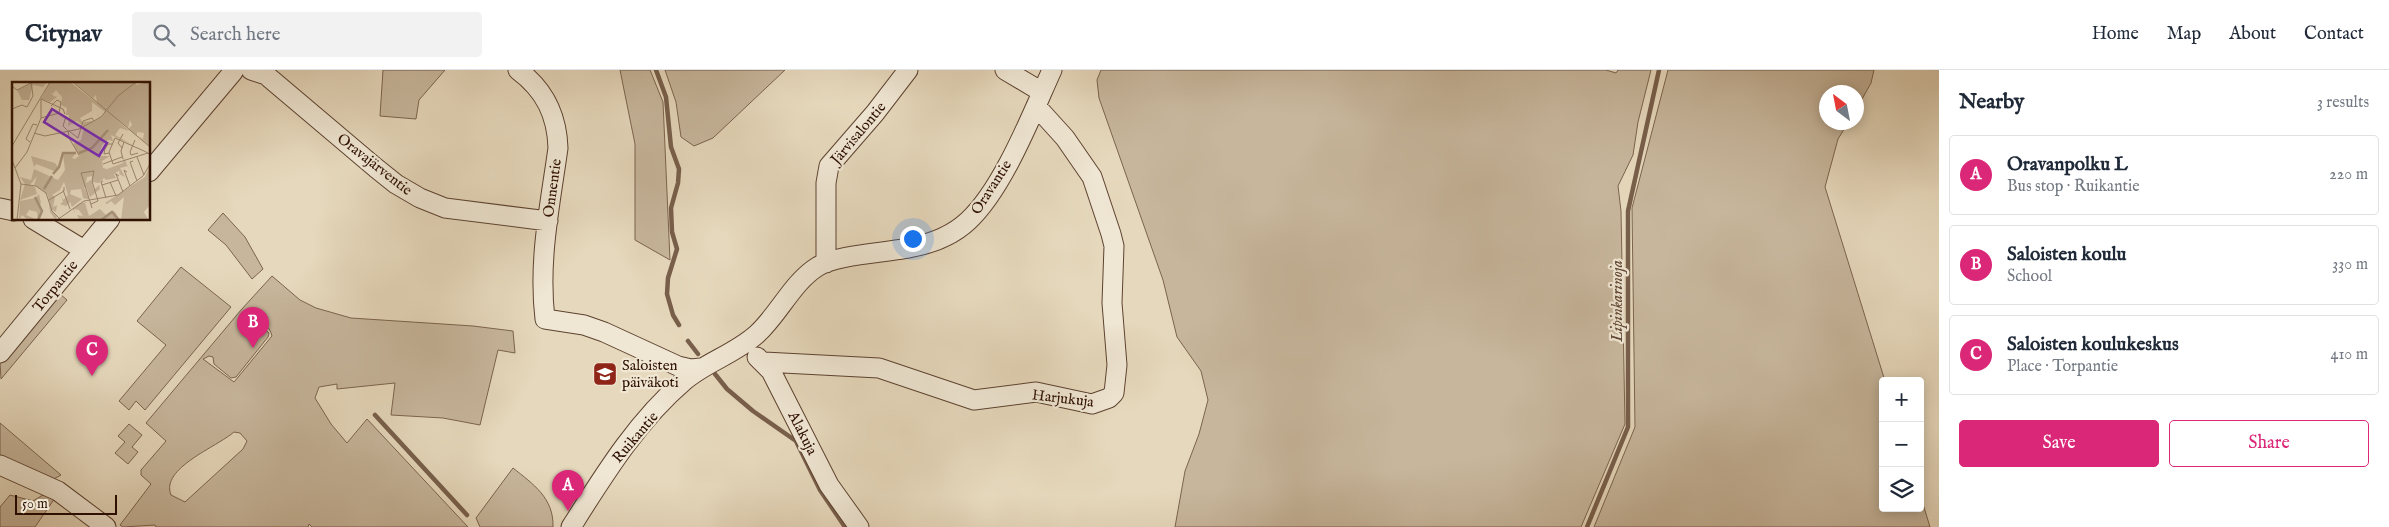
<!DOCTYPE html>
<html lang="en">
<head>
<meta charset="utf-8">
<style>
  body { margin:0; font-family:"IM FELL English",serif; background:#f2f2f3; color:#1f2937 }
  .controls { position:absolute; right:15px; bottom:15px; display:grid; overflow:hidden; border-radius:5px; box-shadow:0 2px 12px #0003 }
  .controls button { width:45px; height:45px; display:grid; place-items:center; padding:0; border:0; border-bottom:1px solid #e0e1e3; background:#fff; color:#1f2937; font:25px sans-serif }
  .compass { position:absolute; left:1819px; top:15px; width:45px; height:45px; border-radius:50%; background:#fff; box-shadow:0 2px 12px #0003; rotate:328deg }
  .scale { position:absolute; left:15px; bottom:12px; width:102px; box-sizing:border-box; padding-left:5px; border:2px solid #2f1001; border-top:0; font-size:14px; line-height:18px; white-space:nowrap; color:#2f1001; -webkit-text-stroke:4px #efe6d3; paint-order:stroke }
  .you { position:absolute; left:912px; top:168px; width:18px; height:18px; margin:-12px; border:4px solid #fff; border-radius:50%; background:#1a73e8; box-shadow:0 0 0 8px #1a73e833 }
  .badge { display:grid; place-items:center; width:32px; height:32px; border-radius:50%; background:#db2777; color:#fff; font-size:16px; font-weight:700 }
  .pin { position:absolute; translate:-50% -41px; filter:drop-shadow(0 1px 2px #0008) }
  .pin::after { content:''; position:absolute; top:26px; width:18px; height:15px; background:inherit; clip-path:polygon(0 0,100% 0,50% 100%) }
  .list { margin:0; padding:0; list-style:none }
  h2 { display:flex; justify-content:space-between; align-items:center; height:65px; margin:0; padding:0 20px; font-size:21px }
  h2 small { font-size:16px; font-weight:400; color:#747a83 }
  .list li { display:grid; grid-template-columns:32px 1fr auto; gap:15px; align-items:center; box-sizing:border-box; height:80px; margin:0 10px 10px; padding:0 10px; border:1px solid #e0e1e3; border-radius:5px }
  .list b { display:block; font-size:19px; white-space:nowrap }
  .list p { margin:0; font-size:16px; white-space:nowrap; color:#747a83 }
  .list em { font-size:16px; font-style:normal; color:#747a83 }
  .actions { display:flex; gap:10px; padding:15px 20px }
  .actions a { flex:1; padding:11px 0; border:1px solid #db2777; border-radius:5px; text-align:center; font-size:18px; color:#db2777 }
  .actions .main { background:#db2777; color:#fff }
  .icon { flex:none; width:28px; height:28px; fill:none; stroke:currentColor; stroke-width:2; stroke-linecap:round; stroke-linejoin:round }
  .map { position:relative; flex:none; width:1939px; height:457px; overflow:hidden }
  header { display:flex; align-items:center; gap:30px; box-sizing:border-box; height:70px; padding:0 25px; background:#fff; border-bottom:1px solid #e0e1e3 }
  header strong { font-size:24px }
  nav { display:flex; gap:28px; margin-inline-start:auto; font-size:18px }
  .search { width:350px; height:45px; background:#f2f2f3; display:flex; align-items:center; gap:12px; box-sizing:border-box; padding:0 18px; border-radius:5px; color:#747a83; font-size:19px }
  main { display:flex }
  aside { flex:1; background:#fff }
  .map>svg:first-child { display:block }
</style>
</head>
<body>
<header>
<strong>Citynav</strong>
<div class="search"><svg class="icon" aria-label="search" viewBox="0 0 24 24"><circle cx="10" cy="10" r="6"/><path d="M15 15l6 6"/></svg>Search here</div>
<nav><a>Home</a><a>Map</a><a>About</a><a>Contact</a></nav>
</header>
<main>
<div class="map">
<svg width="1939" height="457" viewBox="0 0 1939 457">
  <rect width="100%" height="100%" fill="#e6d8bc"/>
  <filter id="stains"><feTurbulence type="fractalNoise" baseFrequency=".004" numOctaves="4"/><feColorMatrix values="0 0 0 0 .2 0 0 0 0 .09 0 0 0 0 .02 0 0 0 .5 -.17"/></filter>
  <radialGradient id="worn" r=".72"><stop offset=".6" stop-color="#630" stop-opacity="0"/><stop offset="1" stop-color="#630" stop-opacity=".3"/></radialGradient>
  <path fill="#c7b69c" stroke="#7b634e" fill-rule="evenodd" d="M 383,0 L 445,0 L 419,30 L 416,49 L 380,46 Z
    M 620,0 L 650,0 L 663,32 L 670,190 L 635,170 L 635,74 Z
    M 665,0 L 785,0 L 713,68 L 694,76 L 681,67 L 676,32 Z
    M 1101,0 L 1606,0 L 1616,3 L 1618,0 L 1651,0 L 1638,52 L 1633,85 L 1618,116 L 1621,141 L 1625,354 L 1581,457 L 1175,457 L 1185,401 L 1199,364 L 1208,330 L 1201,301 L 1177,267 L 1163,210 L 1099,28 L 1097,10 Z
    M 1668,0 L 1874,0 L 1871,13 L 1857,38 L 1856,22 L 1826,22 L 1826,52 L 1848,53 L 1838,69 L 1825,117 L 1885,311 L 1883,311 L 1883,438 L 1920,438 L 1920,424 L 1930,457 L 1594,457 L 1635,357 L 1632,138 Z
    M 223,143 L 245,167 L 263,199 L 252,209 L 226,175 L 208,160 Z
    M 181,197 L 231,237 L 145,340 L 136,331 L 129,340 L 119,331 L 166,275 L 137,251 Z
    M 272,206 L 300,230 L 316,238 L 351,248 L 473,256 L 513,261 L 515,283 L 498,280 L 480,355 L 443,348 L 391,345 L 395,313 L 337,319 L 337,314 L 319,317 L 315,328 L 331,354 L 347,373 L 367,349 L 468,457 L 312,457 L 309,454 L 308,457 L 156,457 L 155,455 L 123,457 L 120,455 L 151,414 L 141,405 L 141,400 L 166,371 L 146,353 L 241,240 ZM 248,244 L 252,244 C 259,251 270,255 272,266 L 234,312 L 203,289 L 209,286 L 213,287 L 214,294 L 231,308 L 236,307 L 268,267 L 269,263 L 251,248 L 245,247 ZM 234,362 L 240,363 L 247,371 L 243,379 L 185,432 L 171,425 C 160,398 217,377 234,362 Z
    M 60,224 L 67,230 L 1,309 L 0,292 Z
    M 0,353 L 61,405 L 52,410 L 0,388 Z
    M 129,354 L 142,365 L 132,377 L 138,382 L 128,394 L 115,383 L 125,372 L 118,366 Z
    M 513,398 C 533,414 554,428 553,457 L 480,457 L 476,448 Z
    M 46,423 L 55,428 L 35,457 L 0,457 L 0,437 L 10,425 L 33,431 Z"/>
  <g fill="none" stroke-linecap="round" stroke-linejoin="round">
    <path stroke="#785f4b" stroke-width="4.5" d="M 656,0 L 666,27 L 671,77 L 679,99 L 678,113 L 671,138 L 672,162 L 677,179 L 668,208 L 667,224 L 673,245 L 679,255
      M 688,271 L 698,284
      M 715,304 L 727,319 L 753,341 L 796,371 L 820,420 L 845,457
      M 375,345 L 467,445
      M 1587,457 L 1628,357 L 1628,141 L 1659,0"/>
    <defs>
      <path id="minor" d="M 251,0 L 266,5 L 376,98 L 396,114 L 420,128 L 445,138 L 548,151
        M 518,0 C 545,20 557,45 558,78 C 550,136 538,191 545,249 L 584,255 L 604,262 L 678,296 L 691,299 L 701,298
        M 1005,0 L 1042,22
        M 149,102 L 233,2 L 232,0
        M 0,138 L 14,141
        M 33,149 L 84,180
        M 826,193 L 826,113 L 829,96 L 875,43 L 908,0
        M 0,283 L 110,149
        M 757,287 L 771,301 L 829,415 L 859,457
        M 764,292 L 879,298 L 974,330 L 1036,322 L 1092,334 L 1109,328 L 1114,323 L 1117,295 L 1112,233 L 1114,176 L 1111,164 L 1092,107 L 1065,68 L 1036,36
        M 0,395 L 58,421 L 106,457
        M 571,457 C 604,405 637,351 684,311 C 706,292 735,284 757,264 C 779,244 792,213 817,197 C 837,184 888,183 913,177 C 933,173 953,165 968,151 C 1003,119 1032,44 1052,0"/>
    </defs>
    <use href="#minor" stroke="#5d4230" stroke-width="21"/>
    <use href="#minor" stroke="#efe6d3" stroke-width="19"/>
  </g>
  <defs>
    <symbol id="school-square" viewBox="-11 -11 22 22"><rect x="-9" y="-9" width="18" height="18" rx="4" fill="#8f2418" stroke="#efe6d3"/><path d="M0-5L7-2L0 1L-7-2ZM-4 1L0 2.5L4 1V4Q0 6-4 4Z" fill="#fff"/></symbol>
  </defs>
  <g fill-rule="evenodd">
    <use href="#school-square" x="591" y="290" width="28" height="28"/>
  </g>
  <g text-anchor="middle" stroke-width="4.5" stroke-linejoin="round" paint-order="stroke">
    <g font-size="15" fill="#2f1001" stroke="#efe6d3">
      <text transform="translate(858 63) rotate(-50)" y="5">Järvisalontie</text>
      <text transform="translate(375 94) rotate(38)" y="5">Oravajärventie</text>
      <text transform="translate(991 117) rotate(-57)" y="5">Oravantie</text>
      <text transform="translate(552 118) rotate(-82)" y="5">Onnentie</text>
      <text transform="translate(55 216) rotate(-51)" y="5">Torpantie</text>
      <text transform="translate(1063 328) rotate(7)" y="5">Harjukuja</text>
      <text transform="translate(803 363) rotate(63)" y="5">Alakuja</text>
      <text transform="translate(635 367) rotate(-50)" y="5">Ruikantie</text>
    </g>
    <g font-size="15" fill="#2f1001" stroke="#efe6d3" text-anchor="start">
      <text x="622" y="300">Saloisten<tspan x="622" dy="17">päiväkoti</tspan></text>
    </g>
    <g font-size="16" font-style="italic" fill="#5f4532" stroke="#efe6d3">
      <text transform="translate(1616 231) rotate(-90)" y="6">Lipinkarinoja</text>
    </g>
  </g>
  <g transform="translate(12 12)">
    <rect width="138" height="138" fill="#e6d8bc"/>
    <path d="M 21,0 L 35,0 L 31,5 L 21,3 L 17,18 L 10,18 L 5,8 ZM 38,0 L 58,0 L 85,21 L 84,13 L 81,16 L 62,0 L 124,0 L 124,3 L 137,0 L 138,8 L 137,64 L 126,54 L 131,57 L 132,51 L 125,50 L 125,54 L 116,47 L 120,43 L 118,38 L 116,46 L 104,37 L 117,49 L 108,46 L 103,53 L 121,63 L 99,53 L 101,59 L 96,58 L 90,63 L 87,74 L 98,74 L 90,79 L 91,86 L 95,87 L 111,81 L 112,76 L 117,87 L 116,84 L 108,86 L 113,95 L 107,92 L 108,89 L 104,90 L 105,94 L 101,91 L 104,96 L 94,98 L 92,96 L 87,101 L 80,100 L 80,94 L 75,95 L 74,101 L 79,98 L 82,108 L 87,103 L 88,107 L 78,115 L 74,105 L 72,105 L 77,117 L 75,117 L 71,116 L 69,107 L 59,108 L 58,112 L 70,117 L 60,125 L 58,120 L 54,124 L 48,122 L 51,120 L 48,111 L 51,118 L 56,113 L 52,100 L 48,108 L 40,113 L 43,115 L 41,125 L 45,123 L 44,130 L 39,127 L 45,135 L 43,137 L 38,130 L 36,113 L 22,103 L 25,94 L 18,103 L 23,105 L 25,112 L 8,118 L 13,102 L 8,95 L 19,98 L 22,87 L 46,98 L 53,88 L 51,72 L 64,71 L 60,76 L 63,77 L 67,74 L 61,62 L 69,58 L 72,45 L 65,39 L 56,44 L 57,33 L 54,33 L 55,26 L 49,23 L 50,15 L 44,8 L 41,12 L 38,10 L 42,14 L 45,15 L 38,20 L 29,17 ZM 80,20 L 93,30 L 89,36 L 84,31 L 88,36 L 82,39 L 70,40 L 68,36 L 80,29 ZM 19,74 L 43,81 L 46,85 L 42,89 L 24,82 L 22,85 ZM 137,85 L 137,124 L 132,130 L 136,137 L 109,137 L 112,115 L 103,123 L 99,119 L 95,122 L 93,121 L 133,95 ZM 27,112 L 29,122 L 25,121 L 29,128 L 26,137 L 25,130 L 17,128 L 14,133 L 23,137 L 15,137 L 10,133 L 7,138 L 8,119 L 23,116 ZM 76,120 L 73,121 L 77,134 L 88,127 L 94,133 L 101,129 L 103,130 L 107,137 L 101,130 L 106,137 L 90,137 L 93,133 L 89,137 L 67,137 L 65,133 L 71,134 L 67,128 L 62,127 L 63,132 L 61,127 L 68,121 Z" fill="#c7b69c" fill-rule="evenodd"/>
    <path fill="none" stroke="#a8947c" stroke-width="2.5" d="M 67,71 L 80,66 L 96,48M 41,92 L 47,85 L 51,71 L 64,71M 32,107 L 40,94M 23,115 L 30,129 L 26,138M 89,138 L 100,130 L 107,138"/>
    <path fill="none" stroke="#9d8871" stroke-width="1" d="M 61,0 L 138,65M 0,4 L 5,8 L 21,0M 0,27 L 10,23 L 15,25 L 21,14 L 19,0M 54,34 L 51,44 L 55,48M 29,36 L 47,31 L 49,20 L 45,18 L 39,24M 69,46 L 71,39 L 80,36 L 82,39M 56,48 L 57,56 L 67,73M 57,49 L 66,56 L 69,46M 22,51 L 33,54 L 67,47 L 89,35 L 106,14 L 124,0M 123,58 L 118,70 L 119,73 L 126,71M 18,60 L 14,57 L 21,42 L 25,43M 0,64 L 38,0M 110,66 L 106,61 L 111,52M 97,71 L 92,72 L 93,67 L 96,62 L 100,62M 136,71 L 101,82 L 97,70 L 103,56 L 132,69 L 136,71 L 138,73M 125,75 L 132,93M 111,77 L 109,69 L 112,60M 0,78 L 9,102 L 5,138M 121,79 L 118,80 L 125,99M 91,82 L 110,75M 3,86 L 15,70 L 29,36 L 29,17 L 51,27 L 53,32M 115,90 L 112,88 L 118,104M 107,94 L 104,92 L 111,110M 91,99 L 89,100 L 94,116M 98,100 L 104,114M 9,102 L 24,104 L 34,111 L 40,129 L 48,137M 90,103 L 106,98M 51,108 L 58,127M 37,118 L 52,109 L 52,105M 79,122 L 86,119 L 80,99 L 82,89 L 69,91 L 80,126M 45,138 L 72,119 L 106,113 L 131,94 L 138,82"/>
    <path fill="#7b2cbf" fill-opacity="0.15" stroke="#7b2cbf" stroke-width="2.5" d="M 40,27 L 95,61 L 87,74 L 32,40 Z"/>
    <rect width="138" height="138" fill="none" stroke="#2f1001" stroke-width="2.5"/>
  </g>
  <rect width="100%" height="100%" filter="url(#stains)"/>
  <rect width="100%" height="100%" fill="url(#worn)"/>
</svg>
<div class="controls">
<button>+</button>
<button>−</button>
<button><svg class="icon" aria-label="layers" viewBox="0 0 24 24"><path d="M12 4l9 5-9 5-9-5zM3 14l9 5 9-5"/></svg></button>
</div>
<svg class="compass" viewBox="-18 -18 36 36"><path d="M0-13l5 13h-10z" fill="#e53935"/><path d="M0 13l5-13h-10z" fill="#747a83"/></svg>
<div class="scale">50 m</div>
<div class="you"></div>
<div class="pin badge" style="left:568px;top:441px">A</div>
<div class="pin badge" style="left:253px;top:278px">B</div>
<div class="pin badge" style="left:92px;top:306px">C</div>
</div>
<aside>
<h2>Nearby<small>3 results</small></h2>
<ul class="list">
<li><span class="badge">A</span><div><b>Oravanpolku L</b><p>Bus stop · Ruikantie</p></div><em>220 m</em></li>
<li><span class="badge">B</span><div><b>Saloisten koulu</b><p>School</p></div><em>330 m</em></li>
<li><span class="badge">C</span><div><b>Saloisten koulukeskus</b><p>Place · Torpantie</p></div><em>410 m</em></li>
</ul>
<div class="actions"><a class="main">Save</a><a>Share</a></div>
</aside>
</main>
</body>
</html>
